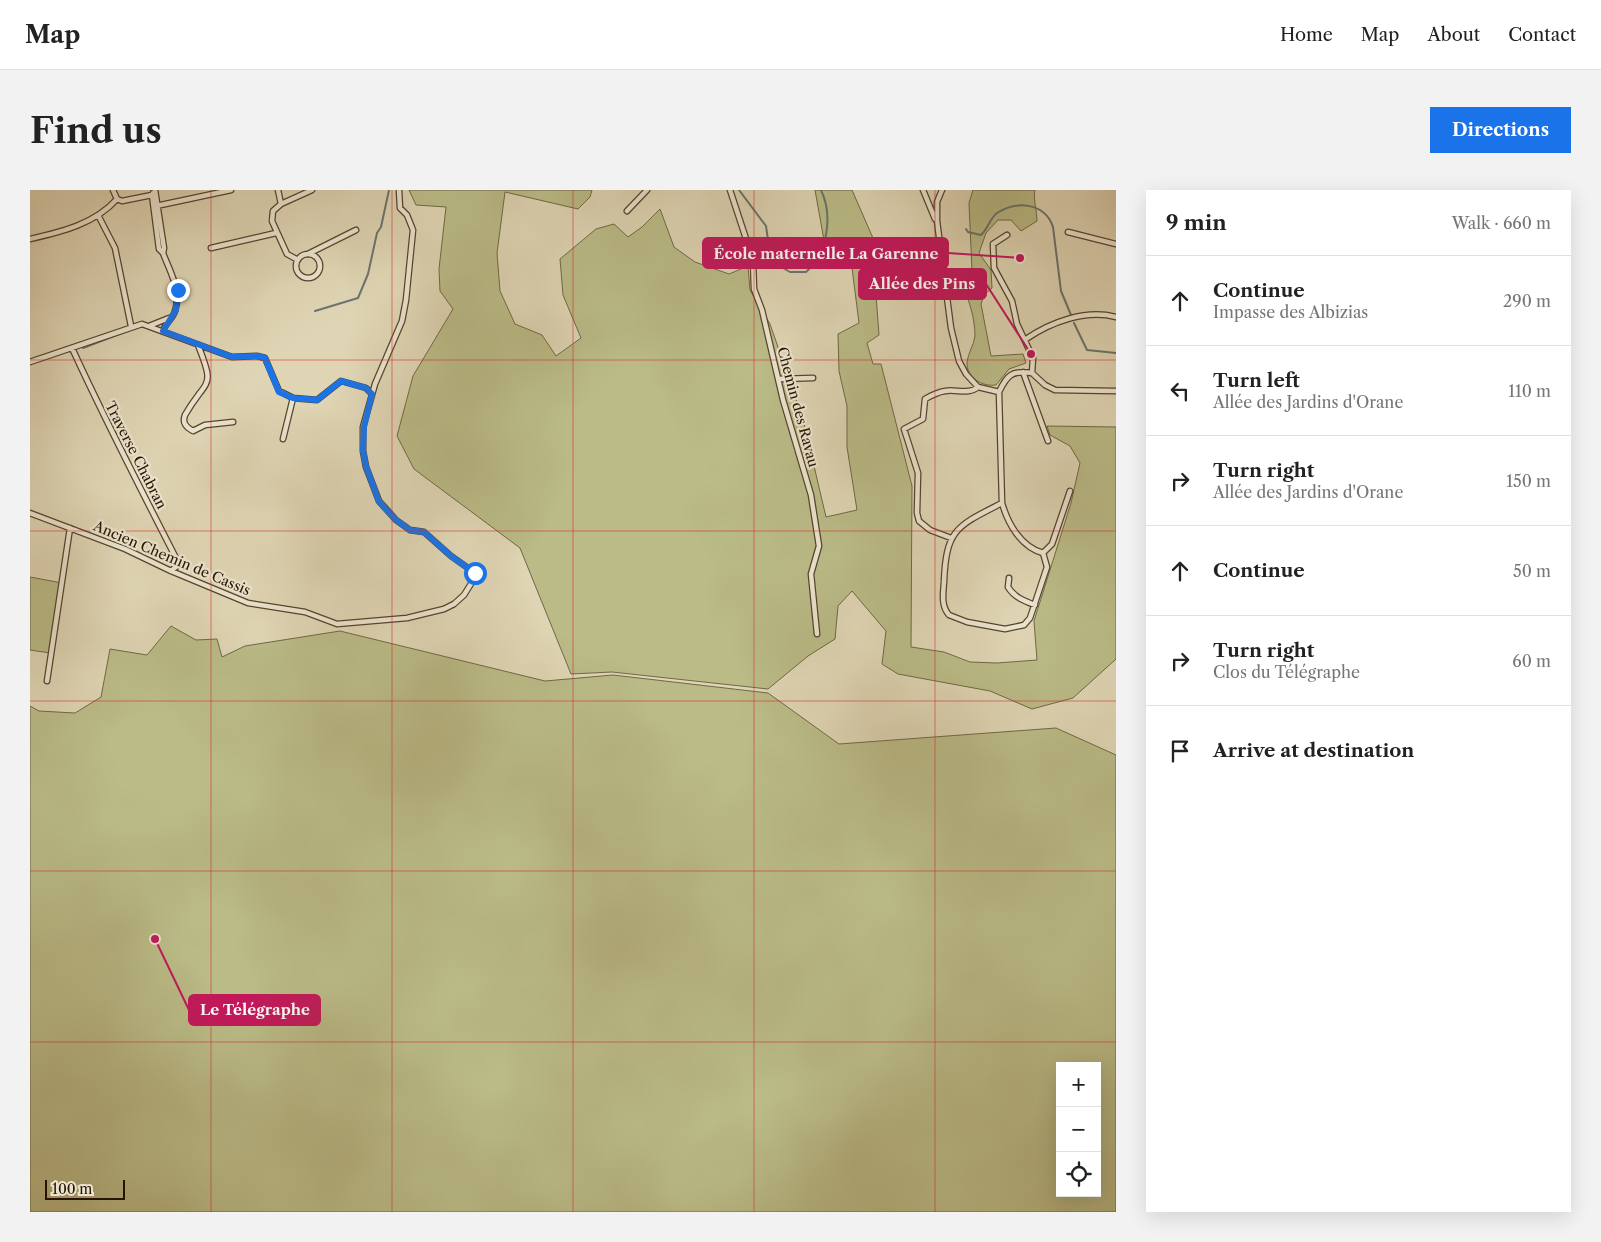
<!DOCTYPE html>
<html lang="en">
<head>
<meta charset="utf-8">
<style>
  body { margin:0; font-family:"Libre Caslon Text",serif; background:#f2f2f2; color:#222 }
  .controls { position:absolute; right:15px; bottom:15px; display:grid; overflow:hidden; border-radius:0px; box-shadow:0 5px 20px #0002 }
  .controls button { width:45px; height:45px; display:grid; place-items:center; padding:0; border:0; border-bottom:1px solid #e0e0e0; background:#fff; color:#222; font:25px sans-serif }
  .scale { position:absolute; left:15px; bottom:12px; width:80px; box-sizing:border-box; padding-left:5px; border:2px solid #271400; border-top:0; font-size:14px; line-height:18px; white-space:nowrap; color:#271400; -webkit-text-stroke:4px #eae4ce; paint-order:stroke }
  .stop { position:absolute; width:15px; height:15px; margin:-11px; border:4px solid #1a73e8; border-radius:50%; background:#fff }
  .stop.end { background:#1a73e8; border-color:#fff; box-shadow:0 1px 5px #0008 }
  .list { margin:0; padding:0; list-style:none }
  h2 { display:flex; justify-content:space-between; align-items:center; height:65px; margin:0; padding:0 20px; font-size:21px }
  h2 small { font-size:16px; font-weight:400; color:#767676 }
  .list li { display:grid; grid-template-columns:32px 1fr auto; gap:15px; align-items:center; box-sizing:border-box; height:90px; padding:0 20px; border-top:1px solid #e0e0e0 }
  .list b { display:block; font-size:19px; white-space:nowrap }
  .list p { margin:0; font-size:16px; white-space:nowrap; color:#767676 }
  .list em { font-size:16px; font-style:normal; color:#767676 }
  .icon { flex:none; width:28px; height:28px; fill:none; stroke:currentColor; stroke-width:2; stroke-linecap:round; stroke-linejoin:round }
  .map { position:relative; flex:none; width:1086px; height:1022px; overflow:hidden; border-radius:0px }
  header { display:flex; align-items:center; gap:30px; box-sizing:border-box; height:70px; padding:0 25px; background:#fff; border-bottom:1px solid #e0e0e0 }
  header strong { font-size:24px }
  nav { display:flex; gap:28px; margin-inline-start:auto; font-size:18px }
  .intro { display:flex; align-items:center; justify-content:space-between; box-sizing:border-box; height:120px; padding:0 30px }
  h1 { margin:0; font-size:35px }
  .button { padding:12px 22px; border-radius:0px; background:#1a73e8; color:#fff; font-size:18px; font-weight:700 }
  main { display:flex; gap:30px; padding:0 30px }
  aside { flex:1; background:#fff; border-radius:0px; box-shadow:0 5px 20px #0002 }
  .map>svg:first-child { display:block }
</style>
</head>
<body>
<header>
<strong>Map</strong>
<nav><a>Home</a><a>Map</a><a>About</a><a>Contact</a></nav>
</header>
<div class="intro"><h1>Find us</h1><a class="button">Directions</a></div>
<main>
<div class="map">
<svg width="1086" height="1022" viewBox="0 0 1086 1022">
  <rect width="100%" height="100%" fill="#dfd5b4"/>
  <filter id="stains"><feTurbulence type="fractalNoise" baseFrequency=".004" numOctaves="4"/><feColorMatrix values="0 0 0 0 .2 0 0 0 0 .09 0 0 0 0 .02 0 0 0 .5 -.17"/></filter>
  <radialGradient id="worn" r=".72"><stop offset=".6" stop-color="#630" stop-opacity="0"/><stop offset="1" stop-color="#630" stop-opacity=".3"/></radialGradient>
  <path fill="#babb87" stroke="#706844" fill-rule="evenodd" d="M 379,0 L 562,0 L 560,7 L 548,19 L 475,2 L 467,63 L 470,101 L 485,134 L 512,145 L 526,166 L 551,148 L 533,105 L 530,69 L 566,39 L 584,34 L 598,47 L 612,37 L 630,19 L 644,57 L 665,72 L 699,84 L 718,76 L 720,100 L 740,134 L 773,229 L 796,327 L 827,320 L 817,257 L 817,216 L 809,181 L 808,144 L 829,133 L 822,78 L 807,76 L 797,67 L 785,0 L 822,0 L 846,55 L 853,91 L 846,105 L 849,145 L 837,153 L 843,174 L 851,174 L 882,296 L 881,457 L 914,462 L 940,472 L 967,473 L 1007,470 L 1004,431 L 1041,313 L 1050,273 L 1040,256 L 1020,245 L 1017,236 L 1086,237 L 1086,469 L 1043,508 L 1002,519 L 960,501 L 868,484 L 852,474 L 856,441 L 822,401 L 808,416 L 805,449 L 778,466 L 738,499 L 582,482 L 541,484 L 490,358 L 384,279 L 367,246 L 383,186 L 423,119 L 410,101 L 409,79 L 416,17 L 386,15 Z
    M 943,0 L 1005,0 C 1003,9 1007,21 1007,31 L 991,41 L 981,30 L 968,30 L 956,43 L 949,63 L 961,80 L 962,98 L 954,105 L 951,114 L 961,166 L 993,164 L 996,173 L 979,179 L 966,195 C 953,197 936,188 937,172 C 938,163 944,155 945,146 C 945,129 939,108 931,94 L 942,81 L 939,13 Z
    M 0,387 L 32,393 L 20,463 L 0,460 Z
    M 141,436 L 166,450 L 187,449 L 192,467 L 215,456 L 310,441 L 515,491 L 583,485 L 738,503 L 809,554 L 1026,538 L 1086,565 L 1086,1022 L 0,1022 L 0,516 L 9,521 L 45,523 L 71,507 L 80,459 L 117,465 ZM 1030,876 L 1067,876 L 1067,1003 L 1030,1003 Z"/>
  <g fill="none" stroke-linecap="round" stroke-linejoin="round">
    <path stroke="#6a756d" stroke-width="2" d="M 709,0 L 736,36 L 741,71 L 760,82 L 776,82 C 798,63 803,25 791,0
      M 936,39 L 938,42 L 951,45 C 958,39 960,28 967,23 C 987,10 1015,13 1023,37 L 1031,101 L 1041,125
      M 285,121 L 328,108 L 338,84 L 347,43 L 351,37 L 359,0
      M 1044,133 L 1057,160 L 1086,163
      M 53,158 L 100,140"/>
    <defs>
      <path id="street" d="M 83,0 L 87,9
        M 248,0 L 251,14 L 243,21 L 242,31 L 257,64 L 268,70
        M 700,0 L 723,70 L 724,99 L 732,120 L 753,210 L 781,305 L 789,356 L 781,384 L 787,444
        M 893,0 L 905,29
        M 912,0 L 907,12 L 907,31 L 921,138 L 929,171 L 936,184 L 948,197 L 969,202
        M 122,5 L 129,59 L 133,63 L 134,58 L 125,0
        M 87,9 L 92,11 L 122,5 L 123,3
        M 251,14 L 282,0
        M 126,16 L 201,0
        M 597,21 L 617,0
        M 68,25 L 85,58 L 101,136
        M 1038,42 L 1086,54
        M 977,45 L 963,54 L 964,78 L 982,111 L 987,134 L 1003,168 L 1002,183
        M 0,49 C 31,42 65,34 87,9
        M 181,58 L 246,43
        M 133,63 C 140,82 152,101 145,121 C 143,129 135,133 133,141
        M 278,64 L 326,40
        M266 76a12 12 0 1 1 24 0a12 12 0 1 1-24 0Z
        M 119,136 L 139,128
        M 996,149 C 1021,132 1056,119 1086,127
        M 168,155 C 186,200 177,187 155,225 C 152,233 156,237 163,241 L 175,235 L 203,232
        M 42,158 C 75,230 111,300 147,370 L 147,376 L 141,381
        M 0,172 L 112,134 L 202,167 L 227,166 L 235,168 L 249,201 L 263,208 L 287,210 L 311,191 L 336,198 L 342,204
        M 993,182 L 1018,251
        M 1002,183 C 982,180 977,185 969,202 L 972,313 C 978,334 991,357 1013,363
        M 1002,183 L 1015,195 L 1025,200 L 1086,201
        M 749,189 L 783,188
        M 253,249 L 263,208
        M 972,313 C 927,336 916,339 914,392 C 913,404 911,416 919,425 L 937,432 L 975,439 L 994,435 L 1000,428 L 1017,377 L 1013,363
        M 0,323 L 95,359 L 141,381 L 218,413 L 275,422 L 307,434 L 377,428 L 414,419 L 424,414 L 434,405 L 444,389 L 445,383 L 421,366 L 394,342 L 380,340 L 366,330 L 349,311 L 336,277 L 333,261 L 333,237 L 345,194 L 372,131 L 376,110 L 383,40 L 377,25 L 370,18 L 369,0
        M 921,348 L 900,340 L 889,331 L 887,323 L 888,283 L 874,239 L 893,229 L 895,209 C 902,205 908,202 915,201 C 926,199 939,205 948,197
        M 1013,363 L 1022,354 L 1040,301
        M 979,388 L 978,397 C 984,407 994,411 1005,415
        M 17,491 L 40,338"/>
    </defs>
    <use href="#street" stroke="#55442d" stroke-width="7"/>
    <use href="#street" stroke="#eae4ce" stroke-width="4.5"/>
  </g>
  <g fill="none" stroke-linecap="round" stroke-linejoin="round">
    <path stroke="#1a73e8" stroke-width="6" d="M 148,100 L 146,120 L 133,141 L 202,167 L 227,166 L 235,168 L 249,202 L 263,208 L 287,210 L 311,191 L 336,198 L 342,204 L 334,237 L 333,261 L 336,276 L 349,312 L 366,330 L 380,340 L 394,342 L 421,366 L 445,383"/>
  </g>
  <path fill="none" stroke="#d62828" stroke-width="1" stroke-opacity="0.55" d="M 181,0 L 181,1022M 362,0 L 362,1022M 543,0 L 543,1022M 724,0 L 724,1022M 905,0 L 905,1022M 0,170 L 1086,170M 0,341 L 1086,341M 0,511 L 1086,511M 0,681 L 1086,681M 0,852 L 1086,852"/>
  <g text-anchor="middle" stroke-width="4.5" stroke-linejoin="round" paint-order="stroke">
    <g font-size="14" fill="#271400" stroke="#eae4ce">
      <text transform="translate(768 217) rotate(75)" y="5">Chemin des Ravau</text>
      <text transform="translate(106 265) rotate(63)" y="5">Traverse Chabran</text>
      <text transform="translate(142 368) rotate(23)" y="5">Ancien Chemin de Cassis</text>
    </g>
  </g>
  <path fill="none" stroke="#c2185b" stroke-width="2" d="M990 68L918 63M1001 164L956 94M125 749L159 820"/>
  <g fill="#c2185b" stroke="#eae4ce" stroke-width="2">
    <circle cx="990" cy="68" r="5"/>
    <circle cx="1001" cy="164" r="5"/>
    <circle cx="125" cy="749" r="5"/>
  </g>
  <g fill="#c2185b" stroke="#c2185b" stroke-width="2">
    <rect x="673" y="48" width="245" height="30" rx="5"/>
    <rect x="829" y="79" width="127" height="30" rx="5"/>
    <rect x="159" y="805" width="131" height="30" rx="5"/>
  </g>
  <g font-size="15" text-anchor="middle" font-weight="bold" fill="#fff">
    <text x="796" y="69">École maternelle La Garenne</text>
    <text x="892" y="99">Allée des Pins</text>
    <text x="225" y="825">Le Télégraphe</text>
  </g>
  <rect width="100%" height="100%" filter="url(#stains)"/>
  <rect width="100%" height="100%" fill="url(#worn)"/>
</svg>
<div class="controls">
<button>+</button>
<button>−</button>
<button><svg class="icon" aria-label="locate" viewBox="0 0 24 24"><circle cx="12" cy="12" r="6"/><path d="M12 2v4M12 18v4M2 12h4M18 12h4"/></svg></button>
</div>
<div class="scale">100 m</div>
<div class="stop" style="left:445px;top:383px"></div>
<div class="stop end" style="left:148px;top:100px"></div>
</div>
<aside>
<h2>9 min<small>Walk · 660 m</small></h2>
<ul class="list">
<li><svg class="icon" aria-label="ahead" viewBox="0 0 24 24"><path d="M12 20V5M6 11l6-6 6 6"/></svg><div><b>Continue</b><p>Impasse des Albizias</p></div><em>290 m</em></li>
<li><svg class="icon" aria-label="left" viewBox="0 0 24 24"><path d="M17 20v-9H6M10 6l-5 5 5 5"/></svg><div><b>Turn left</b><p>Allée des Jardins d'Orane</p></div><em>110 m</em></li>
<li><svg class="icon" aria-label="right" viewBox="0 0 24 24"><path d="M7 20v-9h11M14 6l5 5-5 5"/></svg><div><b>Turn right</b><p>Allée des Jardins d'Orane</p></div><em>150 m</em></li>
<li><svg class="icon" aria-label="ahead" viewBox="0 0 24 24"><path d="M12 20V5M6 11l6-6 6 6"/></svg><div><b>Continue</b></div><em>50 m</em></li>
<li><svg class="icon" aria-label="right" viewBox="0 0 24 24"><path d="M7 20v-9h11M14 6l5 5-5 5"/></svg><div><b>Turn right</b><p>Clos du Télégraphe</p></div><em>60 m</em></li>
<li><svg class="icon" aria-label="arrive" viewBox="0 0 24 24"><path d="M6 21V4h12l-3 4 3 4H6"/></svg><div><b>Arrive at destination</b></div></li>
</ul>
</aside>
</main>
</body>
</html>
